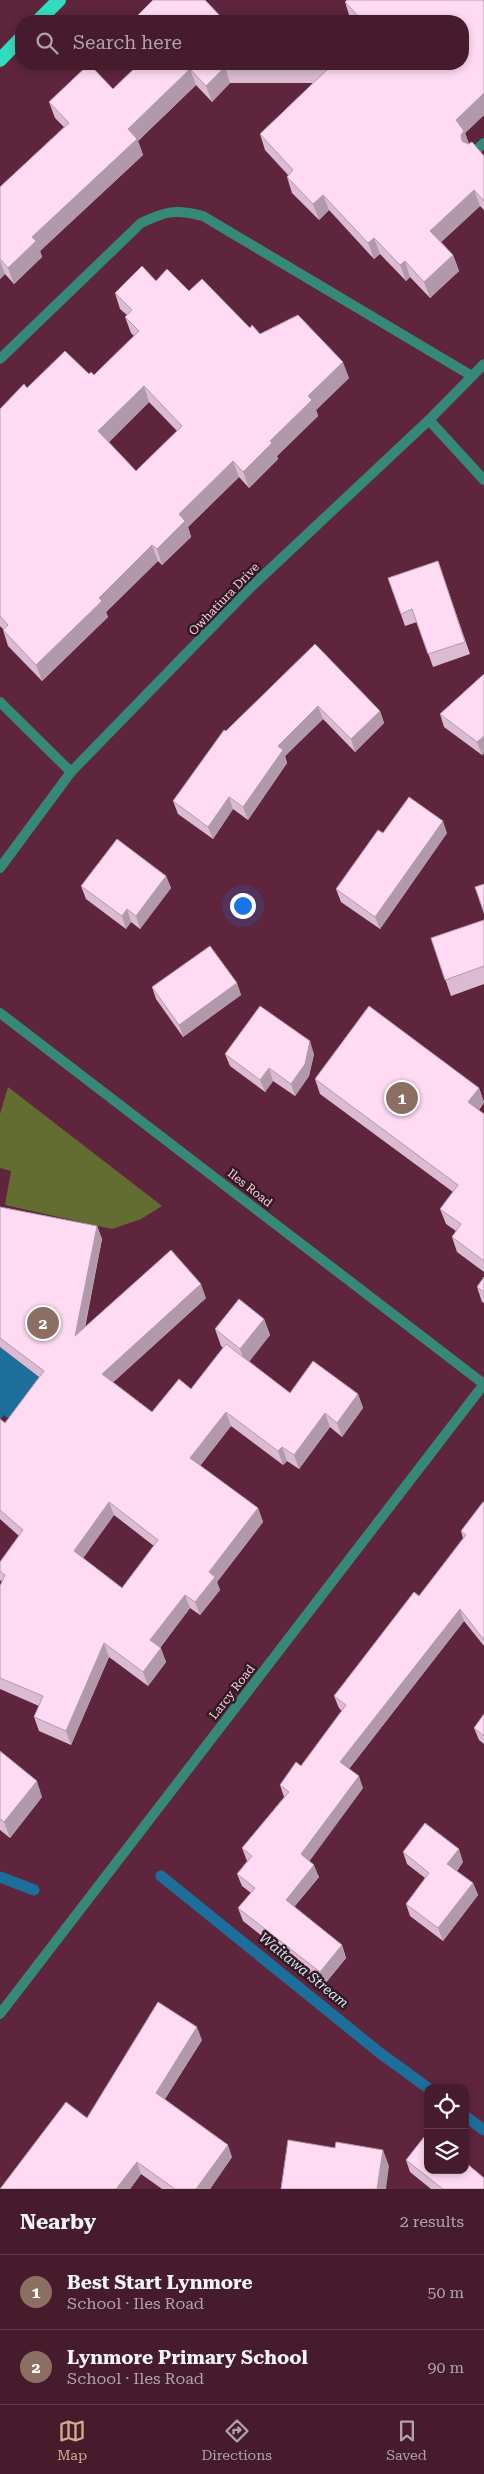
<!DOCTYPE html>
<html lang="en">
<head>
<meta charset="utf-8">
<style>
  body { margin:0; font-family:"Roboto Serif",serif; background:#4d2535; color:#f1f3f6 }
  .controls { position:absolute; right:15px; bottom:15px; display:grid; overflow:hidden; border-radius:10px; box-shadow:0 2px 8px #0003 }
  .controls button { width:45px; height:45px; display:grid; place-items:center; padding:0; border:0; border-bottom:1px solid #5e3a49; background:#461c2d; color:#f1f3f6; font:25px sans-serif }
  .you { position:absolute; left:242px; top:905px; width:18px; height:18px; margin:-12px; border:4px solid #fff; border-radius:50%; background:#1a73e8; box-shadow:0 0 0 8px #1a73e833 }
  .badge { display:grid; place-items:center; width:32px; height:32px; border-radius:50%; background:#d6ab8b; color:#fff; font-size:16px; font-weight:700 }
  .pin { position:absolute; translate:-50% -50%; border:2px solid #fff; box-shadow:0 1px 5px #0006 }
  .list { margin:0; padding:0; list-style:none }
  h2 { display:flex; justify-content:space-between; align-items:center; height:65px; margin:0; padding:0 20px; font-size:21px }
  h2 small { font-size:16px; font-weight:400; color:#b0a1aa }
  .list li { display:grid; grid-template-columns:32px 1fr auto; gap:15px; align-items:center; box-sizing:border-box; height:75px; padding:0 20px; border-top:1px solid #5e3a49 }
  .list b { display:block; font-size:19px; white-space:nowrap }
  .list p { margin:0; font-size:16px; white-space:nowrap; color:#b0a1aa }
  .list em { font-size:16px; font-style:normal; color:#b0a1aa }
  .icon { flex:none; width:28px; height:28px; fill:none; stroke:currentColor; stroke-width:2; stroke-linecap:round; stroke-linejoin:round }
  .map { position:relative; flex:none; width:484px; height:2189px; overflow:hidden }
  .search { position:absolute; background:#461c2d; box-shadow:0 2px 8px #0003; left:15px; right:15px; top:15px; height:55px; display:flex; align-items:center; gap:12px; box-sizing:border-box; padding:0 18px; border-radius:20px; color:#b0a1aa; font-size:19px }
  .sheet { height:215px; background:#461c2d }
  nav { display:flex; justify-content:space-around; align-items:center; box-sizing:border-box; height:70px; border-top:1px solid #5e3a49; background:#461c2d; font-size:14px; color:#b0a1aa }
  nav a { display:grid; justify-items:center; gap:2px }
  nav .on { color:#d6ab8b }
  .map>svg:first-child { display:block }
</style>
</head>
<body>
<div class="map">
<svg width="484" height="2189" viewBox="0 0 484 2189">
  <rect width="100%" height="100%" fill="#5e253c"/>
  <path fill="#636d31" d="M 8,1087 L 162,1206 L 141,1219 L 112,1229 L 5,1205 L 11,1171 L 0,1168 L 0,1114 Z"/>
  <path fill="#1c6f9b" d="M 0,1347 L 49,1385 L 18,1425 L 4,1415 L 0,1420 Z"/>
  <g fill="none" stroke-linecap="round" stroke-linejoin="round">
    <path stroke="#1c6f9b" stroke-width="11" d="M 161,1876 L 380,2053 L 428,2088
      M 0,1877 L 34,1890
      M 465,2116 L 484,2130"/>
    <path stroke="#368978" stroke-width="10" d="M 473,153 L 484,143
      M 0,359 L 141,223 C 166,211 176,209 203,216 L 472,376
      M 429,420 L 484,480
      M 0,702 L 71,772
      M 0,868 L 71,772 L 251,587 L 429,420 L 484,364
      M 0,1013 L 484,1384
      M 0,2014 L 484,1384"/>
    <path stroke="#31ddbe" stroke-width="14" d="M 38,21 L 59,0
      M 0,60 L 21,38"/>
  </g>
  <path fill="#dabbd1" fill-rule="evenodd" d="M 347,0 L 484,0 L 484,115 L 465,133 L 469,144 L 472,142 L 484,156 L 484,210 L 480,206 L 441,242 L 453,255 L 459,271 L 430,298 L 410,277 L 406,281 L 380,254 L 374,259 L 329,210 L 319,220 L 292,193 L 287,177 L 288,175 L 265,150 L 260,134 L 313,83 L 230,83 L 212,102 L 196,85 L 138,141 L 143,155 L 40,251 L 42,257 L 14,284 L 5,274 L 0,279 L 0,187 L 64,127 L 55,118 L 49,102 L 89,64 L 113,89 L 139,64 L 463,64 L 463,21 L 354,21 L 350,18 L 345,2 Z
    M 138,15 L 225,21 L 234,21 L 140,21 Z
    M 156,281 L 189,291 L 260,334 L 349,378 L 316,410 L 318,416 L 277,456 L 278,459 L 249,488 L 239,477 L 188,527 L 191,537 L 162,565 L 158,561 L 106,612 L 108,617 L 42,681 L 8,646 L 3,630 L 3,629 L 0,626 L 0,409 L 27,388 L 89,374 L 94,375 L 134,336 L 131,333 L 125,317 L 127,315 L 120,309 L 115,293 ZM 149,402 L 177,431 L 136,471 L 109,442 Z
    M 438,561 L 470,654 L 433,667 L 417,622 L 405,626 L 388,578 Z
    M 315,644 L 380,711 L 384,723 L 355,752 L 323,719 L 285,756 L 287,763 L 248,820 L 233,809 L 213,839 L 178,814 L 173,801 L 226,731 Z
    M 484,674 L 484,753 L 482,755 L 444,727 L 440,714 Z
    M 383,833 L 447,833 L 380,929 L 341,902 L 336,889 Z
    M 166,876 L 171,888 L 140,929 L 131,922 L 126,929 L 86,899 L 81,886 Z
    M 484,920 L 484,984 L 451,996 L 431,938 Z
    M 237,983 L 241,995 L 183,1037 L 156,999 L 152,987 Z
    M 225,1054 L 314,1054 L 309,1076 L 295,1096 L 273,1081 L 265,1092 L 230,1066 Z
    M 315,1079 L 479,1088 L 484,1102 L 479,1110 L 484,1114 L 484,1272 L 457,1252 L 452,1237 L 456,1231 L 446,1224 L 440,1209 L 453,1192 L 320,1094 Z
    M 0,1207 L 97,1226 L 102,1239 L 85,1328 L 206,1298 L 113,1382 L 152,1412 L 191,1389 L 223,1348 L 221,1346 L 215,1329 L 264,1319 L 270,1335 L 249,1361 L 290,1393 L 358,1394 L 363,1408 L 342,1437 L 330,1427 L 299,1469 L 287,1461 L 283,1465 L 231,1426 L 200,1466 L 258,1508 L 263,1522 L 217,1582 L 220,1590 L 200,1615 L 190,1608 L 160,1648 L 166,1662 L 148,1686 L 109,1657 L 71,1745 L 39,1731 L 34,1717 L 39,1706 L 0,1689 L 0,1586 L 2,1582 L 0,1580 L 0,1562 L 19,1536 L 0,1519 L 0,1419 L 5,1423 L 39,1377 L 0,1347 ZM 114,1515 L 154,1546 L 122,1588 L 83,1558 Z
    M 484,1277 L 484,1303 L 482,1302 L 477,1287 Z
    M 484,1502 L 484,1646 L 464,1621 L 349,1769 L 363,1788 L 309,1861 L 319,1877 L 294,1907 L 342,1945 L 346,1958 L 324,1985 L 243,1921 L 238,1908 L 251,1893 L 242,1886 L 237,1874 L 247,1861 L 242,1848 L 284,1797 L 280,1785 L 301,1766 L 342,1711 L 339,1708 L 334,1696 L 419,1596 L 463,1538 L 461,1531 Z
    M 484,1714 L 484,1744 L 479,1740 L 474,1728 Z
    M 0,1751 L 42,1797 L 10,1838 L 0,1830 Z
    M 403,1852 L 463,1862 L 457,1871 L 473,1883 L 478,1895 L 443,1941 L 410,1916 L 406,1904 L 425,1878 L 407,1864 Z
    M 202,2040 L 165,2099 L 232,2157 L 210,2189 L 162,2189 L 141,2174 L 130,2189 L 0,2189 L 87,2118 Z
    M 406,2160 L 484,2189 L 431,2189 L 410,2172 Z"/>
  <path fill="#b299aa" d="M 225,67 L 230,83 L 212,102 L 206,86 Z
    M 190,69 L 196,85 L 138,141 L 143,155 L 40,251 L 42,257 L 14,284 L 8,268 L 32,237 L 128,129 Z
    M 484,93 L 484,115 L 465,133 L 470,147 L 462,141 L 456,120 Z
    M 474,190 L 480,206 L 436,247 L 430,231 Z
    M 323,195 L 329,210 L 319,220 L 313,204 Z
    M 374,238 L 380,254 L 374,259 L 368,243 Z
    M 453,255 L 459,271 L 430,298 L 424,282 Z
    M 0,261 L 5,274 L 0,279 Z
    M 405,261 L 410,277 L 406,281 L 400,265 Z
    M 343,362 L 349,378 L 316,410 L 318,416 L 277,456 L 278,459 L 249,488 L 243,472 L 308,396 Z
    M 144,386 L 149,402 L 104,447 L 98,431 Z
    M 233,461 L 239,477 L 188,527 L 191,537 L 162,565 L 157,549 L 179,514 Z
    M 152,545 L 158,561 L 106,612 L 108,617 L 42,681 L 36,665 L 99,598 Z
    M 318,706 L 323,719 L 285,756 L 287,763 L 248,820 L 243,807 L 278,746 Z
    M 380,711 L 384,723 L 355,752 L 351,739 Z
    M 484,736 L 484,753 L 482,755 L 477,742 Z
    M 229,797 L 233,809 L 213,839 L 208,827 Z
    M 443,821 L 447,833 L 380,929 L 375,917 Z
    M 166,876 L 171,888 L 140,929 L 136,916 Z
    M 127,909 L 131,922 L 126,929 L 122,916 Z
    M 237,983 L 241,995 L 183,1037 L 179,1025 Z
    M 310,1041 L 314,1054 L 309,1076 L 295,1096 L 291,1084 Z
    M 269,1068 L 273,1081 L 265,1092 L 260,1080 Z
    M 479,1088 L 484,1103 L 474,1117 L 468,1102 Z
    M 97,1226 L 102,1239 L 80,1350 L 75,1336 Z
    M 201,1284 L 206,1298 L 107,1388 L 102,1374 Z
    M 264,1319 L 270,1335 L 246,1366 L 240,1349 Z
    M 358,1394 L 363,1408 L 342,1437 L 337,1423 Z
    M 226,1412 L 231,1426 L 195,1472 L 190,1458 Z
    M 325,1413 L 330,1427 L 299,1469 L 294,1455 Z
    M 282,1447 L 287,1461 L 283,1465 L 278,1451 Z
    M 109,1502 L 114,1515 L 79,1564 L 74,1551 Z
    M 258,1508 L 263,1522 L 217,1582 L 220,1590 L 200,1615 L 195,1602 L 209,1572 Z
    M 185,1595 L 190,1608 L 155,1654 L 150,1640 Z
    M 460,1609 L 464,1621 L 344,1775 L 340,1762 Z
    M 104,1643 L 109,1657 L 71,1745 L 66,1731 Z
    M 161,1648 L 166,1662 L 148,1686 L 143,1672 Z
    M 359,1776 L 363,1788 L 306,1866 L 301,1854 Z
    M 37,1781 L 42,1797 L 10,1838 L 4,1822 Z
    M 459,1849 L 463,1862 L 452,1876 L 447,1864 Z
    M 314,1865 L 319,1877 L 290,1912 L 286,1900 Z
    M 473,1883 L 478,1895 L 443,1941 L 438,1928 Z
    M 342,1945 L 346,1958 L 324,1985 L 320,1972 Z
    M 197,2027 L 202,2040 L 161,2105 L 156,2093 Z
    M 228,2145 L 232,2157 L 210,2189 L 196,2189 Z
    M 383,2150 L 389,2166 L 386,2189 L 377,2189 Z
    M 137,2162 L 141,2174 L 130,2189 L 116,2189 Z"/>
  <path fill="#fedaf3" stroke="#b299aa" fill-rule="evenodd" d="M 153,0 L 205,0 L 225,21 L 234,21 L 144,21 L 138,15 Z
    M 347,0 L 484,0 L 484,93 L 456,120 L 464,131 L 461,135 L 462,141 L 468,144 L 472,142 L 484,156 L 484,201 L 474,190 L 430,231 L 453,255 L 424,282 L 405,261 L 400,265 L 374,238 L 368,243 L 323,195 L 313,204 L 287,177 L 293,170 L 260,134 L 330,67 L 225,67 L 206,86 L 190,69 L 128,129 L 137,139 L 32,237 L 36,241 L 8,268 L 0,259 L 0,187 L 69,123 L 49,102 L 89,64 L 113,89 L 139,64 L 463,64 L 463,21 L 363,21 L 345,2 Z
    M 142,266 L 156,281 L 167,269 L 189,291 L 202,279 L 250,328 L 252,325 L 260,334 L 298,315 L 343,362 L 308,396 L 312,400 L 270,441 L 272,443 L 243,472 L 233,461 L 179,514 L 185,521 L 157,549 L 152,545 L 99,598 L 102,601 L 36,665 L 3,630 L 8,625 L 0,616 L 0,409 L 24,384 L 27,388 L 65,351 L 89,374 L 91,372 L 94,375 L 139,331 L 125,317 L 132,310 L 115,293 ZM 144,386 L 182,426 L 136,471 L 98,431 Z
    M 438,561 L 465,642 L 428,654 L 412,609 L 401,614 L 388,578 Z
    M 315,644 L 380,711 L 351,739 L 318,706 L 278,746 L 283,750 L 243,807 L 229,797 L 208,827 L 173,801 L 224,730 L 226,731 Z
    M 484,674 L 484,736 L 477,742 L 440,714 Z
    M 409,797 L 443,821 L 375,917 L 336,889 L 378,830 L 383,833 Z
    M 117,839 L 166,876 L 136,916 L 127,909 L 122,916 L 81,886 Z
    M 484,884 L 484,913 L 475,887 Z
    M 484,920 L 484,966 L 445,980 L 431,938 Z
    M 210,946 L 237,983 L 179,1025 L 152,987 Z
    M 260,1006 L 310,1041 L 305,1064 L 291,1084 L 269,1068 L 260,1080 L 225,1054 Z
    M 369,1006 L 479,1088 L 468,1102 L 484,1114 L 484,1261 L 452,1237 L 461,1224 L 440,1209 L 458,1185 L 315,1079 Z
    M 0,1207 L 97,1226 L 75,1336 L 171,1250 L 201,1284 L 102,1374 L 152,1412 L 179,1379 L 191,1389 L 226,1344 L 290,1393 L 313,1361 L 358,1394 L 337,1423 L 325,1413 L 294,1455 L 282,1447 L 278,1451 L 226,1412 L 190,1458 L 258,1508 L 209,1572 L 215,1577 L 195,1602 L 185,1595 L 150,1640 L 161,1648 L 143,1672 L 104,1643 L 66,1731 L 34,1717 L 43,1696 L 0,1678 L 0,1586 L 5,1575 L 0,1571 L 0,1562 L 23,1530 L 0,1510 L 0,1419 L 5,1423 L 44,1371 L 0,1338 ZM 109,1502 L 158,1540 L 122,1588 L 74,1551 Z
    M 484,1277 L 484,1292 L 477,1287 Z
    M 239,1299 L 264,1319 L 240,1349 L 215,1329 Z
    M 483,1502 L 484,1502 L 484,1640 L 460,1609 L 340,1762 L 359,1776 L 301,1854 L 314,1865 L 286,1900 L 342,1945 L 320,1972 L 238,1908 L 255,1888 L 237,1874 L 252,1856 L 242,1848 L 289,1792 L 280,1785 L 296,1762 L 301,1766 L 346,1705 L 334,1696 L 414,1592 L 419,1596 L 466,1535 L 461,1531 Z
    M 484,1714 L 484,1736 L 474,1728 Z
    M 0,1751 L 37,1781 L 4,1822 L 0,1819 Z
    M 425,1823 L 459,1849 L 447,1864 L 473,1883 L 438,1928 L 406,1904 L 429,1873 L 403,1852 Z
    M 158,2002 L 197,2027 L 156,2093 L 228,2145 L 196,2189 L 175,2189 L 137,2162 L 116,2189 L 0,2189 L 66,2102 L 87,2118 Z
    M 428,2132 L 428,2170 L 465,2170 L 465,2162 L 484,2178 L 484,2189 L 443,2189 L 406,2160 Z
    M 288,2140 L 335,2148 L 336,2142 L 383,2150 L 377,2189 L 281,2189 Z"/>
  <g text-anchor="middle" stroke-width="5" stroke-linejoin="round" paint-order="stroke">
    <g font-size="12" fill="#f5d0db" stroke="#331923">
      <text transform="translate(224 599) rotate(-46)" y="4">Owhatiura Drive</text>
      <text transform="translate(250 1188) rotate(38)" y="4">Iles Road</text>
      <text transform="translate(232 1692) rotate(-52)" y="4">Larcy Road</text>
    </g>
    <g font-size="14" font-style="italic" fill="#cfe6f5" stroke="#331923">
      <text transform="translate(304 1970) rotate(39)" y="5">Waitawa Stream</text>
    </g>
  </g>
</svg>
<div class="controls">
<button><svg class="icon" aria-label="locate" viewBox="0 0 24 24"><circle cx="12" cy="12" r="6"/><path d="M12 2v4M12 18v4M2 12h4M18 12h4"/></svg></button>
<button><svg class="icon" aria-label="layers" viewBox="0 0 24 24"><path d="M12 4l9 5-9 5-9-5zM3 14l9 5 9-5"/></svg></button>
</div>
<div class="you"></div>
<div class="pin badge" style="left:402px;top:1098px;background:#8d6e63">1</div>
<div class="pin badge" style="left:43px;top:1323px;background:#8d6e63">2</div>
<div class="search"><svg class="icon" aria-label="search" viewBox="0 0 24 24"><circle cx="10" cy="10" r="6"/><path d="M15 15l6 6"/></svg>Search here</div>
</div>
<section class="sheet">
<h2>Nearby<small>2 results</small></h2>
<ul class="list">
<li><span class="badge" style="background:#8d6e63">1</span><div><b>Best Start Lynmore</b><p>School · Iles Road</p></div><em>50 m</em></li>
<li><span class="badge" style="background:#8d6e63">2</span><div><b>Lynmore Primary School</b><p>School · Iles Road</p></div><em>90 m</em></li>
</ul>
</section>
<nav>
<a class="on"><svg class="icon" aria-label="map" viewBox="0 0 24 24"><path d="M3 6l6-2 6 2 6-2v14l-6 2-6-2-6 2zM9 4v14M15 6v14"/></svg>Map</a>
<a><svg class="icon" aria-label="directions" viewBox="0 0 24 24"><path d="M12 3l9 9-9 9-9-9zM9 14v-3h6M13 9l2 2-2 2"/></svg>Directions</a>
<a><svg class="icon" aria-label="saved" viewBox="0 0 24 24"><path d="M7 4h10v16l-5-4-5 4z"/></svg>Saved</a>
</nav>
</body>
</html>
